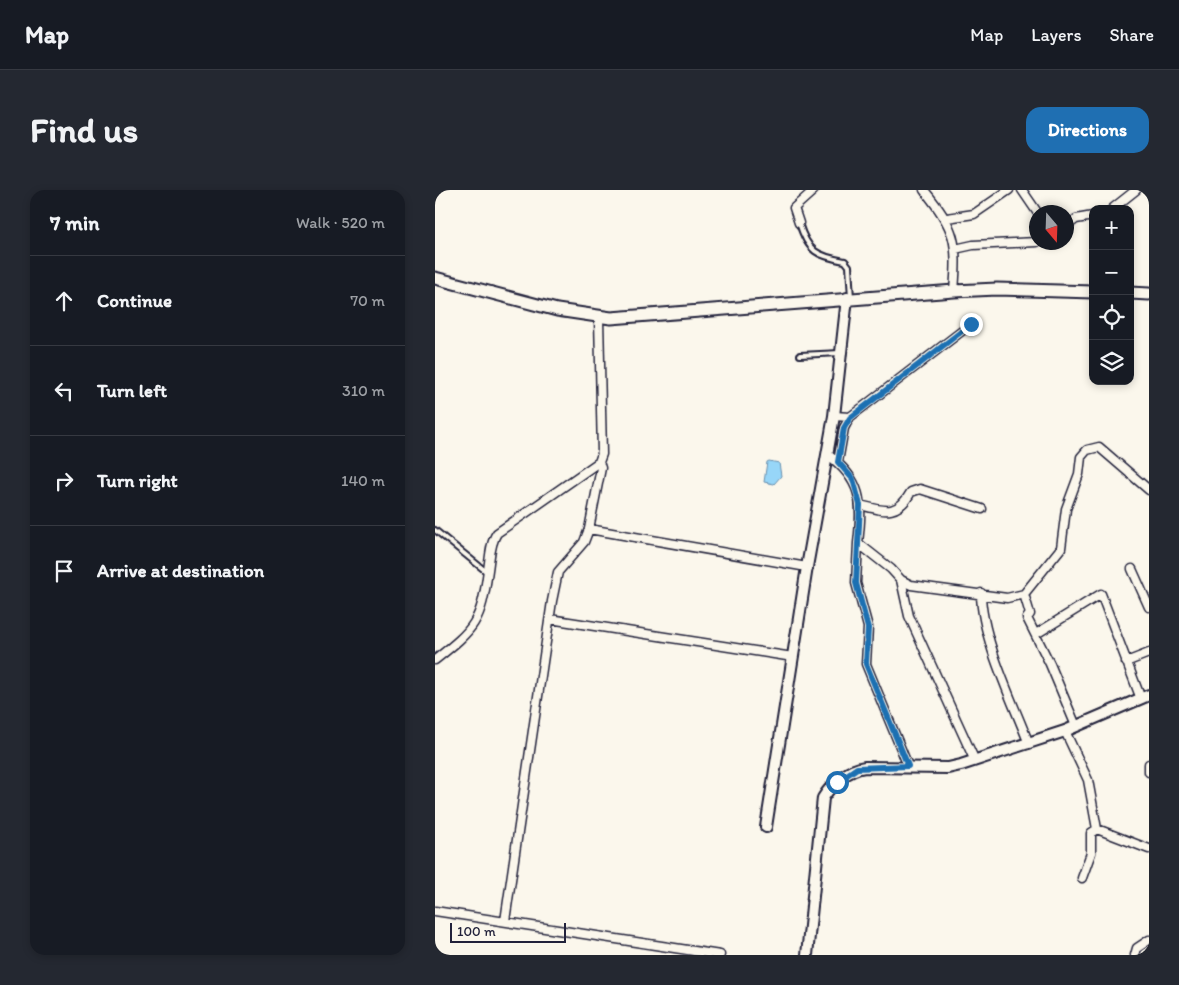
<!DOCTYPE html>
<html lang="en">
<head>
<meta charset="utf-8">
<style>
  body { margin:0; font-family:Itim,sans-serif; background:#242831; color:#f1f3f6 }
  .controls { position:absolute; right:15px; top:15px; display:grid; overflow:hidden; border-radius:10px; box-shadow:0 2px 8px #0003 }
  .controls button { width:45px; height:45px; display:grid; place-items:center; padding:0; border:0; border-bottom:1px solid #363941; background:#171b24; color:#f1f3f6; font:25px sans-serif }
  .compass { position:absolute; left:594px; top:15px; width:45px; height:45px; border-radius:50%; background:#171b24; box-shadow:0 2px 8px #0003; rotate:161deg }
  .scale { position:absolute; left:15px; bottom:12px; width:116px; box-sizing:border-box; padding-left:5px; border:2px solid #22223b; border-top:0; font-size:14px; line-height:18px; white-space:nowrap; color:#22223b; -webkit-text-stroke:4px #fbf7ec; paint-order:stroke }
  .stop { position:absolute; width:15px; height:15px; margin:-11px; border:4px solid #1f6fb2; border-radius:50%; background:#fff }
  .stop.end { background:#1f6fb2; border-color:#fff; box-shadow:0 1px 5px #0008 }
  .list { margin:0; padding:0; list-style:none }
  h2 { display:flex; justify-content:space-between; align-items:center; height:65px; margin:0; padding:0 20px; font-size:21px }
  h2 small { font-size:16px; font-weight:400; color:#9ea1a6 }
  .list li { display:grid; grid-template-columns:32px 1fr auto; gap:15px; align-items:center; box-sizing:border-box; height:90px; padding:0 20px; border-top:1px solid #363941 }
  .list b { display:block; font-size:19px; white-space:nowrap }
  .list em { font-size:16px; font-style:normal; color:#9ea1a6 }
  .icon { flex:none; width:28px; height:28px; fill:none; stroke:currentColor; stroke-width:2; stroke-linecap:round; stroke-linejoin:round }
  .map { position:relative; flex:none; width:714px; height:765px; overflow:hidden; border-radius:15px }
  header { display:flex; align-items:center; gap:30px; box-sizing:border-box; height:70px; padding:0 25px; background:#171b24; border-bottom:1px solid #363941 }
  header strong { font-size:24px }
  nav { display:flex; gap:28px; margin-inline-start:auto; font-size:18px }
  .intro { display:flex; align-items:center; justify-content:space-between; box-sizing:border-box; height:120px; padding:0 30px }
  h1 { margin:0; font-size:35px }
  .button { padding:12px 22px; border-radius:15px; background:#1f6fb2; color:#fff; font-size:18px; font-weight:700 }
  main { display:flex; gap:30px; padding:0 30px }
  aside { flex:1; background:#171b24; border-radius:15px; box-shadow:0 2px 8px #0003 }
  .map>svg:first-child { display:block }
</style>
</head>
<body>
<header>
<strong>Map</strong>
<nav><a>Map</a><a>Layers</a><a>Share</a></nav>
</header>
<div class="intro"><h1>Find us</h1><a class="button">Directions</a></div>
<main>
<aside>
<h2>7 min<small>Walk · 520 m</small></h2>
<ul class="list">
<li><svg class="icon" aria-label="ahead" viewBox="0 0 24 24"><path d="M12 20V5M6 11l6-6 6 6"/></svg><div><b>Continue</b></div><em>70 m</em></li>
<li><svg class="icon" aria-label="left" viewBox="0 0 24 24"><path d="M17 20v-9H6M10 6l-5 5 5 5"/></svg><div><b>Turn left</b></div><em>310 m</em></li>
<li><svg class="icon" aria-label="right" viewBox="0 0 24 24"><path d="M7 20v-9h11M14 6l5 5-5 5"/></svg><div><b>Turn right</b></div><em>140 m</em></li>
<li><svg class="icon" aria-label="arrive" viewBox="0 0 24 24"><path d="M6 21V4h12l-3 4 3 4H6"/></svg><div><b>Arrive at destination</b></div></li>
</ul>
</aside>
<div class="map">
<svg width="714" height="765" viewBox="0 0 714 765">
  <rect width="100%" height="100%" fill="#fbf7ec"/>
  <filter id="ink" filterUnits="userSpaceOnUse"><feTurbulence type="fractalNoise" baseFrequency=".02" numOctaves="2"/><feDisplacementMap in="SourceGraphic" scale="10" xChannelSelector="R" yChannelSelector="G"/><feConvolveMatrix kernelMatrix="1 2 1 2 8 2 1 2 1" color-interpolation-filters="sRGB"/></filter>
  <g filter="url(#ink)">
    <path fill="#97d6f8" stroke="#688eac" d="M 334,271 L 344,273 L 346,286 L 339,294 L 329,292 L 332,272 Z"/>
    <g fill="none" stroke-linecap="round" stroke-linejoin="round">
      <defs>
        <path id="service" d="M 364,33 C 373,62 382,66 410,71 L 414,76 L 416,108
          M 365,165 L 405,163
          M 0,340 L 53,383"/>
        <path id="minor" d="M 489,0 C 521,39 523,52 519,101
          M 587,0 L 602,22
          M 677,19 L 701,0
          M 512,28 L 539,24 L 574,0
          M 364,33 L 359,18 L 379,0
          M 632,36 L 641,29 L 658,26
          M 520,59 L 538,55 L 602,52
          M 399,226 L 415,227 L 536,134
          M 392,264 C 427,290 428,311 423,353
          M 403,272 L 409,238 L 415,227
          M 425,315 C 449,321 462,327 476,302 L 485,299 L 547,319
          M 154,339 L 372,377
          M 697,379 L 714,417
          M 466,390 L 474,426 L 540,571
          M 546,403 C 546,447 578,512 594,554
          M 589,404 L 595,424 L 592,428 L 615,474 L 641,536
          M 115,429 L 358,467
          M 601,444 L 666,404 L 706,509
          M 0,470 C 40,438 46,433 53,380 C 55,368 55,353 62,343 L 164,272 L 167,264 L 164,128
          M 691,472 L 714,463
          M 630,541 L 653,590 L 662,639 L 656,643 L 656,663 L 647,688
          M 714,574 L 714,582
          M 473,576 L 431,474 L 433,437 L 421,393 L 423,353 L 456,379 L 466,390 L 476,395 L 572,408 L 589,404 L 626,358 L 631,319 L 644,284 L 646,267 L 652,260 L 664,257 L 714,300
          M 662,639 L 714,659
          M 0,721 L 285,765
          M 70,731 L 117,411 L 123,382 L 149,352 L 154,339 L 166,278 L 164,272
          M 700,765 L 702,758 L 714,750"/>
        <path id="tertiary" d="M 331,637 L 372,377 L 399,226 L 412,108
          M 372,765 L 388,608 C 397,593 414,579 430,577 L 513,578 L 526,575 L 630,541 L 714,505"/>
        <path id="secondary" d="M 0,88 L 122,120 L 176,128 L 519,101 L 562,99 L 658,102
          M 695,103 L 714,104"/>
      </defs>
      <use href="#service" stroke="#22223b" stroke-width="8"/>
      <use href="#minor" stroke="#22223b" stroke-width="11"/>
      <use href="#tertiary" stroke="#22223b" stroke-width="14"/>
      <use href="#secondary" stroke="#22223b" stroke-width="15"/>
      <use href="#service" stroke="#fbf7ec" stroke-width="4"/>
      <use href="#minor" stroke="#fbf7ec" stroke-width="8"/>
      <use href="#tertiary" stroke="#fbf7ec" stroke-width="10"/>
      <use href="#secondary" stroke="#fbf7ec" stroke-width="11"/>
    </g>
  </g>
  <g fill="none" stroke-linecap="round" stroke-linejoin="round" filter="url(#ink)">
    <path stroke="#1f6fb2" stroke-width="6" d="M 402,592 L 422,578 L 473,576 L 431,474 L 433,438 L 421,393 L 425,315 L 418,289 L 403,272 L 409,238 L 415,228 L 536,134"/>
  </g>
</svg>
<div class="controls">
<button>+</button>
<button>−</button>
<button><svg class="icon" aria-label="locate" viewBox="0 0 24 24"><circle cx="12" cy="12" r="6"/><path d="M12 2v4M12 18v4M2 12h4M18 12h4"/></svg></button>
<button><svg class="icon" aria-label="layers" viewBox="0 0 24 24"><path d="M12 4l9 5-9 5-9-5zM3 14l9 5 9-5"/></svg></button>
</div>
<svg class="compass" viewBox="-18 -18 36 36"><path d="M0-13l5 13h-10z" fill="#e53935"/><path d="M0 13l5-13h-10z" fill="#9ea1a6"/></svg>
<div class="scale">100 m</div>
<div class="stop" style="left:402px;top:592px"></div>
<div class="stop end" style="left:536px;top:134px"></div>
</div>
</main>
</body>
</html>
